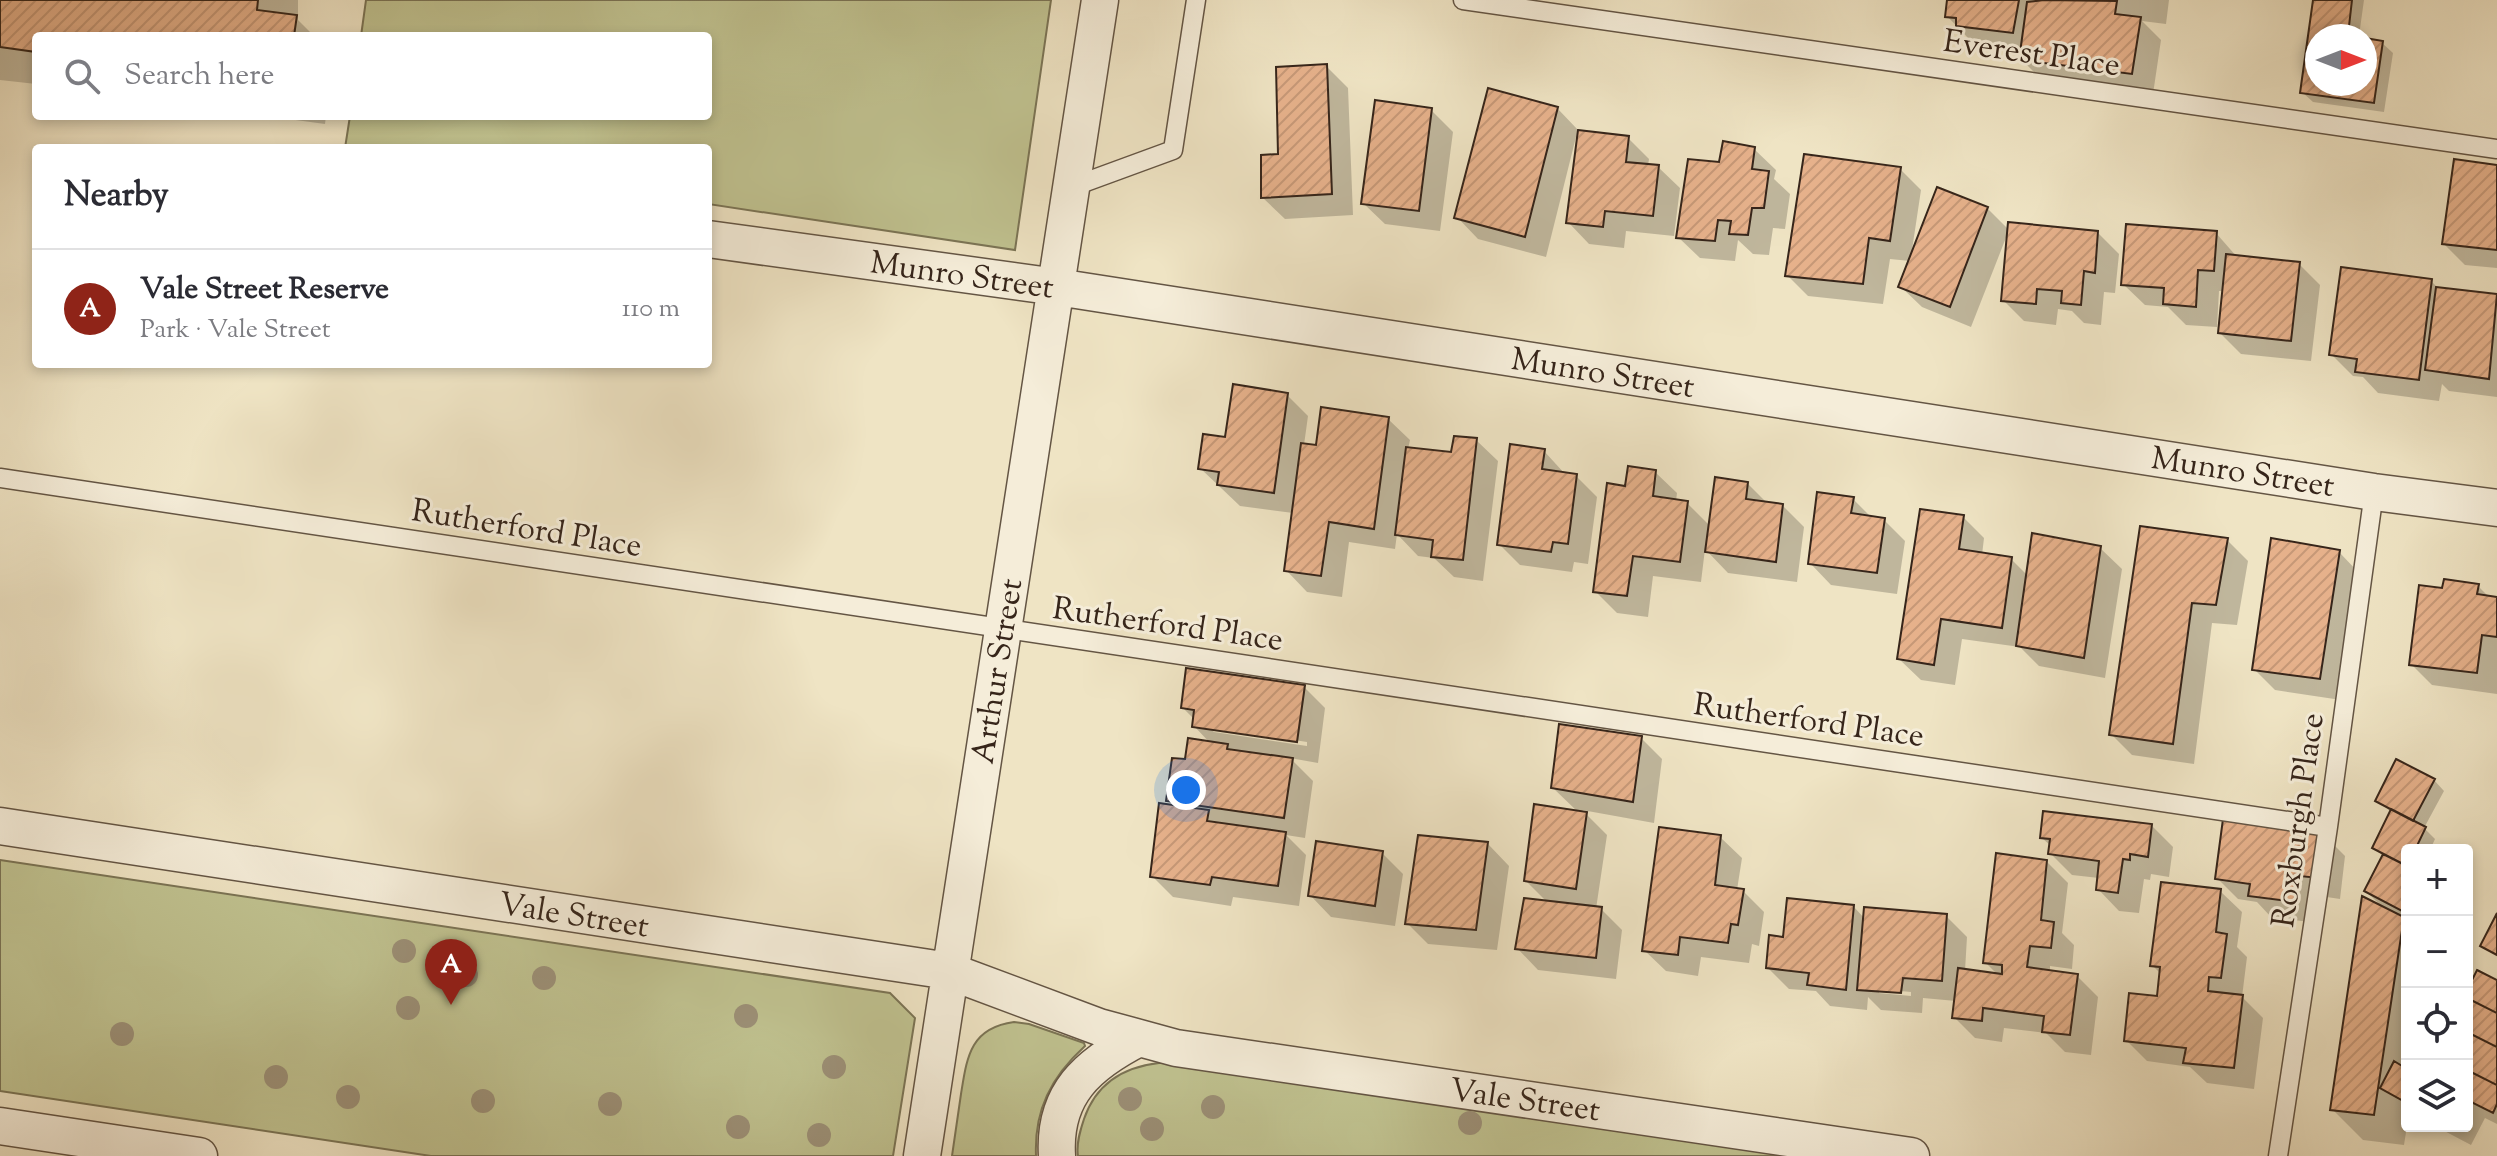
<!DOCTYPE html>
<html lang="en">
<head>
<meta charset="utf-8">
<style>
  body { margin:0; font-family:"Sorts Mill Goudy",serif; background:#f2f2f3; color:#2b2b33 }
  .controls { position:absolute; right:24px; bottom:24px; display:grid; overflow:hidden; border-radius:8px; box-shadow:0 4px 12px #0003 }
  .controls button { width:72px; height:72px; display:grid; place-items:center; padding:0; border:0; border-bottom:2px solid #e1e1e2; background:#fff; color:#2b2b33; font:40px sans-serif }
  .compass { position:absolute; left:2305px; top:24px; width:72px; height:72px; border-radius:50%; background:#fff; box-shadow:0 4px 12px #0003; rotate:90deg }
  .you { position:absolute; left:1186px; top:790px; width:28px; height:28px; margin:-20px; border:6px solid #fff; border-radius:50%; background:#1a73e8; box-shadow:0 0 0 12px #1a73e833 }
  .badge { display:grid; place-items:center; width:52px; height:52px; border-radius:50%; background:#8f2418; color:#fff; font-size:26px; font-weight:700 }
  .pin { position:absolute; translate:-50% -66px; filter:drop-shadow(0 2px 4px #0008) }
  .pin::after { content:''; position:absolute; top:42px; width:28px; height:24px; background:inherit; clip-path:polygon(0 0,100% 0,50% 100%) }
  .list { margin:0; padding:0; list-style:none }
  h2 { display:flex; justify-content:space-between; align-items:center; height:104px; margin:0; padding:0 32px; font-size:34px }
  h2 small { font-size:26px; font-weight:400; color:#7c7c81 }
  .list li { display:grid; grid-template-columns:52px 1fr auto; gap:24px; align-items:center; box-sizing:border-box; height:120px; padding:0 32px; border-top:2px solid #e1e1e2 }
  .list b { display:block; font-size:30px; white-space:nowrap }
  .list p { margin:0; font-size:26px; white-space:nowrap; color:#7c7c81 }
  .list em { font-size:26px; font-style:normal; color:#7c7c81 }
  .icon { flex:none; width:44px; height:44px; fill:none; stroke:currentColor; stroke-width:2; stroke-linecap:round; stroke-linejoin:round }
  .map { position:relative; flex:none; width:2497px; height:1156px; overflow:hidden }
  .search { position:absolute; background:#fff; box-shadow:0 4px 12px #0003; left:32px; top:32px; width:680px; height:88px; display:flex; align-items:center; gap:20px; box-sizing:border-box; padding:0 28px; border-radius:8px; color:#7c7c81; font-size:30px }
  .panel { position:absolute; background:#fff; box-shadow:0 4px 12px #0003; left:32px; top:144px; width:680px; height:224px; border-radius:8px }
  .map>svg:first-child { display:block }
</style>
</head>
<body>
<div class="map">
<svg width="2497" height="1156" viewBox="0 0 2497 1156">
  <defs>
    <pattern id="building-hatch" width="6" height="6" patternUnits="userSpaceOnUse" patternTransform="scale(2)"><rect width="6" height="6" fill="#e6b18b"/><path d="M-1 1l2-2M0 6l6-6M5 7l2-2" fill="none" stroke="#c69877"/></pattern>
  </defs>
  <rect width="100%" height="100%" fill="#efe4c4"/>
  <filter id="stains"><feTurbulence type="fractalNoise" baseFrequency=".0025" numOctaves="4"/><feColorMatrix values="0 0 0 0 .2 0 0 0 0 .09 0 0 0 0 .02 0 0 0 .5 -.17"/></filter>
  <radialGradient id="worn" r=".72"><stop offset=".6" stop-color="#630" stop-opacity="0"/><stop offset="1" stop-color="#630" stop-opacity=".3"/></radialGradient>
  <path fill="#c0c290" stroke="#7b7455" stroke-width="2" d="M 366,0 L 1051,0 L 1015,250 L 708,204 L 708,148 L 345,148 L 350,116 L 708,116 L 708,36 L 361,36 Z
    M 0,860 L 890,993 L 915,1018 L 893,1156 L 431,1156 L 0,1091 Z
    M 1014,1022 L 1029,1024 L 1084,1043 L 1085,1046 C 1051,1077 1034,1110 1036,1156 L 952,1156 C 955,1135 958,1115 961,1094 C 967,1057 970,1028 1014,1022 Z
    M 1159,1063 L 1174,1063 L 1790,1156 L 1078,1156 C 1076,1144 1080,1131 1084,1119 C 1096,1084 1123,1067 1159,1063 Z"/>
  <path fill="#0003" fill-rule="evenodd" d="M 0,0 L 298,0 L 298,20 L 314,36 L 36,36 L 36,84 L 0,80 Z
    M 1949,0 L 2169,0 L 2166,24 L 2142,21 L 2161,40 L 2153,94 L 2043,81 L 2021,59 L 2022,52 L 1979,46 L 1968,38 L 1947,16 Z
    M 2315,0 L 2364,0 L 2359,36 L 2317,36 L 2317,84 L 2365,84 L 2365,40 L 2382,43 L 2393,53 L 2384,112 L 2313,102 L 2302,92 Z
    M 1326,66 L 1348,88 L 1353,215 L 1285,219 L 1263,198 L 1280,156 Z
    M 1557,108 L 1578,130 L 1578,132 L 1628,138 L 1649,159 L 1648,166 L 1658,167 L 1680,188 L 1674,236 L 1626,231 L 1624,248 L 1589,244 L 1568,222 L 1579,137 L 1576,137 L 1546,257 L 1478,239 L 1457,217 Z
    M 1431,110 L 1453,132 L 1440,231 L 1385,224 L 1363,203 Z
    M 266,116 L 326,116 L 325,124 Z
    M 1754,149 L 1776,170 L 1774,179 L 1790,194 L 1785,229 L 1773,228 L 1769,255 L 1753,254 L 1738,240 L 1735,261 L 1700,258 L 1678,237 L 1721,164 Z
    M 2497,167 L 2497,268 L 2465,265 L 2444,244 Z
    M 1900,169 L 1921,190 L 1912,250 L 1987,208 L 2009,230 L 1971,327 L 1922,307 L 1900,286 L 1910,261 L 1890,259 L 1883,304 L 1808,296 L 1787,275 Z
    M 2098,233 L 2119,254 L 2115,293 L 2104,292 L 2101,325 L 2084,323 L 2072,311 L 2058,309 L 2056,325 L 2024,321 L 2003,300 Z
    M 2216,233 L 2237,257 L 2299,264 L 2320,285 L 2311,361 L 2241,354 L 2220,333 L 2224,291 L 2219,291 L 2217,327 L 2186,325 L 2168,307 L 2145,305 L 2123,284 Z
    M 2431,281 L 2439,289 L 2497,296 L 2497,397 L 2449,391 L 2442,384 L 2439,401 L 2378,393 L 2363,377 L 2353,376 L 2331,354 Z
    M 1287,395 L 1308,416 L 1304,445 L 1318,447 L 1388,419 L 1410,440 L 1408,449 L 1453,454 L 1476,440 L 1498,461 L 1483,581 L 1454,577 L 1434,558 L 1418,556 L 1397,534 L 1395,549 L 1349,542 L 1342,597 L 1307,592 L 1286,570 L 1293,513 L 1240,506 L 1200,468 L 1227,440 Z
    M 1544,451 L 1565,474 L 1576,476 L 1597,497 L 1588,564 L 1574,562 L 1572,572 L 1520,565 L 1499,544 Z
    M 1655,472 L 1677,493 L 1676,501 L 1687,503 L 1710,526 L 1747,483 L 1768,504 L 1783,506 L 1804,527 L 1797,582 L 1728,573 L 1705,549 L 1701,582 L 1653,576 L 1648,617 L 1617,613 L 1596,592 L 1627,488 Z
    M 1853,499 L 1872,518 L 1884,520 L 1905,541 L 1897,594 L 1831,585 L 1810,563 Z
    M 1963,517 L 1984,538 L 1982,555 L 2011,559 L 2028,576 L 2100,548 L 2122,569 L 2105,678 L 2039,666 L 2020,647 L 1962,639 L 1955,685 L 1921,680 L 1899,659 Z
    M 2227,540 L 2248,561 L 2237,625 L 2212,623 L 2194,764 L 2132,755 L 2111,734 Z
    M 2339,552 L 2360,574 L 2341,700 L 2275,690 L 2254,669 Z
    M 2478,586 L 2490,598 L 2497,599 L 2497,694 L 2432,685 L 2411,664 L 2444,590 Z
    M 1304,687 L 1325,708 L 1318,763 L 1290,758 L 1313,781 L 1305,838 L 1286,835 L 1306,855 L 1299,906 L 1233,897 L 1231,906 L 1173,897 L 1152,876 L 1175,807 L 1168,801 L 1186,762 L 1211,744 L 1194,726 L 1195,720 L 1183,708 ZM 1209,727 L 1307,742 L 1307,746 L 1214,732 Z
    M 1641,738 L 1662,759 L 1654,823 L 1582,810 L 1607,835 L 1596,909 L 1601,909 L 1622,930 L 1616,979 L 1538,970 L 1517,948 L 1548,903 L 1526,881 L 1578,812 L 1553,788 Z
    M 2434,780 L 2444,791 L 2424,828 L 2435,839 L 2430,850 L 2407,850 L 2407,917 L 2396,913 L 2407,923 L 2407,1126 L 2404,1145 L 2363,1140 L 2332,1109 L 2383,908 L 2366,891 L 2384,857 L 2374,848 L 2392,813 L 2377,800 Z
    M 2152,826 L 2173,847 L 2169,877 L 2151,874 L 2150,880 L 2144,879 L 2139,913 L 2119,911 L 2098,889 L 2099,878 L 2072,875 L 2050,853 L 2051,846 L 2042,838 Z
    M 2324,835 L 2345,856 L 2340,899 L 2320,896 L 2317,923 L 2271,917 L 2257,902 L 2238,899 L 2217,878 Z
    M 1720,837 L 1742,858 L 1737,890 L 1743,891 L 1764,912 L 1759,946 L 1752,944 L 1749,963 L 1701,957 L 1698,976 L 1666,971 L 1644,950 Z
    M 1488,844 L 1509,866 L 1497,950 L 1428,944 L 1407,923 Z
    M 1382,853 L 1403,874 L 1395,926 L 1331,917 L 1310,895 Z
    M 2046,861 L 2068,883 L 2062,933 L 2074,945 L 2072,969 L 2050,966 L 2050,972 L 2077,976 L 2098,997 L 2091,1055 L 2065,1052 L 2046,1033 L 2004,1028 L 2002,1042 L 1975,1038 L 1954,1017 L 1956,1001 L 1923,998 L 1922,1013 L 1881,1010 L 1868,997 L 1867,1010 L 1830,1006 L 1816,991 L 1789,989 L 1768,968 L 1785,939 L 1854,907 L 1865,919 L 1946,916 L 1967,937 L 1965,971 L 1998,975 L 1985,962 ZM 1879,989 L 1911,992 L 1911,996 L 1879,993 Z
    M 2220,891 L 2242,912 L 2237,947 L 2247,957 L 2242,997 L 2263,1018 L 2254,1089 L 2207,1083 L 2190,1067 L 2147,1061 L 2126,1040 L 2159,998 L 2161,974 L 2152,965 Z
    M 2497,982 L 2497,1124 L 2485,1118 L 2471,1145 L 2435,1126 L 2467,1126 L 2467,994 Z"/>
  <path fill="url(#building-hatch)" stroke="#36251a" stroke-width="2" d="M 0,0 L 258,0 L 257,10 L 297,15 L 294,36 L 36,36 L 36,52 L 0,47 Z
    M 1947,0 L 2019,0 L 2013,33 L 1956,26 L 1956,18 L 1945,17 Z
    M 2044,0 L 2117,1 L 2115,14 L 2141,17 L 2132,74 L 2019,60 L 2027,2 Z
    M 2313,0 L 2352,0 L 2348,35 L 2352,36 L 2317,36 L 2317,84 L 2365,84 L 2365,38 L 2383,41 L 2374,103 L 2300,93 Z
    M 1327,64 L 1332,194 L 1261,198 L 1261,155 L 1278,154 L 1276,67 Z
    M 1488,88 L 1558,107 L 1525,237 L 1454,218 Z
    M 1375,100 L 1432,108 L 1419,211 L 1361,204 Z
    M 1578,130 L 1629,136 L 1626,162 L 1659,165 L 1653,216 L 1605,211 L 1603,227 L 1566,223 Z
    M 1723,141 L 1755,147 L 1752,169 L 1769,171 L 1764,208 L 1752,208 L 1748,235 L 1729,234 L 1731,221 L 1718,220 L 1715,241 L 1676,238 L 1688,159 L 1719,162 Z
    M 1804,154 L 1901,167 L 1890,241 L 1869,238 L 1863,284 L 1785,276 Z
    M 2454,159 L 2497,165 L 2497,250 L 2442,244 Z
    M 1937,187 L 1988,207 L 1950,307 L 1898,287 Z
    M 2008,222 L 2098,231 L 2095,273 L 2084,271 L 2081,305 L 2061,303 L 2062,291 L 2037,289 L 2036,304 L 2001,301 Z
    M 2126,224 L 2217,231 L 2214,271 L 2198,270 L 2196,307 L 2163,304 L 2164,288 L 2121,285 Z
    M 2226,254 L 2300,262 L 2291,341 L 2218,333 Z
    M 2341,267 L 2432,279 L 2419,380 L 2355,372 L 2357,359 L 2329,355 Z
    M 2436,287 L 2497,294 L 2489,379 L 2425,370 Z
    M 1233,384 L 1288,393 L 1274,493 L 1217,485 L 1219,472 L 1198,469 L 1203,434 L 1225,437 Z
    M 1321,407 L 1389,417 L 1374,529 L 1329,522 L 1321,576 L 1284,571 L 1301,443 L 1316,445 Z
    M 1454,436 L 1477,438 L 1463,560 L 1431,557 L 1433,540 L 1395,535 L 1406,447 L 1451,452 Z
    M 1510,444 L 1545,449 L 1542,469 L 1577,474 L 1568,544 L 1553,542 L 1551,552 L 1497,545 Z
    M 1628,466 L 1656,470 L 1653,496 L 1688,501 L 1680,562 L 1633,556 L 1627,596 L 1593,592 L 1607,483 L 1625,486 Z
    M 1715,477 L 1748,482 L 1746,499 L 1783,504 L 1776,562 L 1705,552 Z
    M 1817,492 L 1854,497 L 1851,513 L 1885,518 L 1877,573 L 1808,564 Z
    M 1920,509 L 1964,515 L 1959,549 L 2012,557 L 2002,628 L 1941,619 L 1934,665 L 1897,659 Z
    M 2140,526 L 2228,538 L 2216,605 L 2192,603 L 2173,744 L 2109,735 Z
    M 2032,533 L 2101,546 L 2084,658 L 2016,646 Z
    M 2271,538 L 2340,550 L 2320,679 L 2252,670 Z
    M 2444,579 L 2479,584 L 2477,594 L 2497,597 L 2497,637 L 2482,635 L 2477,673 L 2409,665 L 2419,585 L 2442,588 Z
    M 1186,668 L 1305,685 L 1297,742 L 1192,727 L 1194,710 L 1181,708 Z
    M 1559,724 L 1642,736 L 1633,802 L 1551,788 Z
    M 1188,738 L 1228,744 L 1227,749 L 1293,758 L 1284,818 L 1166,801 L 1172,758 L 1185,759 Z
    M 2396,759 L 2435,779 L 2413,821 L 2375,801 Z
    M 1159,803 L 1209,810 L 1207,821 L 1286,832 L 1278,886 L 1212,877 L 1210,885 L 1150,877 Z
    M 1534,804 L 1587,812 L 1576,889 L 1524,881 Z
    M 2391,809 L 2426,827 L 2415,850 L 2407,850 L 2407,866 L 2372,848 Z
    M 2043,811 L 2152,824 L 2148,857 L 2130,854 L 2130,860 L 2123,859 L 2118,893 L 2096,890 L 2099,861 L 2048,854 L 2050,839 L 2040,838 Z
    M 2223,819 L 2325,833 L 2319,878 L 2300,876 L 2296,902 L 2248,896 L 2250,884 L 2215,879 Z
    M 1659,827 L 1721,835 L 1715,885 L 1744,889 L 1738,925 L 1731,924 L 1728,943 L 1680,937 L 1678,955 L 1642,951 Z
    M 1418,835 L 1488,842 L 1476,930 L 1405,924 Z
    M 1316,841 L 1383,851 L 1375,906 L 1308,896 Z
    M 1996,853 L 2047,860 L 2041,920 L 2054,922 L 2051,948 L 2030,946 L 2027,967 L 2078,974 L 2070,1035 L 2042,1032 L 2044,1016 L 1983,1008 L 1982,1021 L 1952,1018 L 1958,968 L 2002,974 L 2002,965 L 1983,963 Z
    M 2383,854 L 2407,866 L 2407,902 L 2402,911 L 2364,891 Z
    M 2161,882 L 2221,889 L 2216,932 L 2227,934 L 2221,978 L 2209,977 L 2208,991 L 2243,995 L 2234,1068 L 2183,1063 L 2186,1048 L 2124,1041 L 2129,993 L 2157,996 L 2160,967 L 2150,966 Z
    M 2362,896 L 2404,917 L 2374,1115 L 2330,1110 Z
    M 1524,898 L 1602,907 L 1596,958 L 1515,949 Z
    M 1787,898 L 1854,905 L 1846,990 L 1807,985 L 1809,973 L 1766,968 L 1769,935 L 1783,937 Z
    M 1864,907 L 1947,914 L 1942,981 L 1903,978 L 1901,993 L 1857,990 Z
    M 2497,913 L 2497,955 L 2480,946 Z
    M 2477,970 L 2497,980 L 2497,1013 L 2467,998 L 2467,990 Z
    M 2467,998 L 2497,1013 L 2497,1047 L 2467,1032 Z
    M 2467,1032 L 2497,1047 L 2497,1085 L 2467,1070 Z
    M 2394,1061 L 2407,1069 L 2407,1103 L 2380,1088 Z
    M 2467,1070 L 2497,1085 L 2497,1104 L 2493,1113 L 2467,1100 Z"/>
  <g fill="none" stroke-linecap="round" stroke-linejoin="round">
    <defs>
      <path id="lane" d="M 1463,0 L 2497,149
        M 1072,187 L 1173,150 L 1196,0
        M 0,478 L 2328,827
        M 2278,1156 L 2328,827 L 2374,492"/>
      <path id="street" d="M 708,239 L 1057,287 L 2374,492 L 2497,508
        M 0,826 L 949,971 L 1099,1027 L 1176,1048 L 1911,1156
        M 0,1126 L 199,1156
        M 922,1156 L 1100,0
        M 1057,1156 C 1053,1094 1088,1064 1139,1038"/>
    </defs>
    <use href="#lane" stroke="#645544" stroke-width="21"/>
    <use href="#street" stroke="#645544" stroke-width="39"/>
    <use href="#lane" stroke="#f5edd9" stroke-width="18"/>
    <use href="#street" stroke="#f5edd9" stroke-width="36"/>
  </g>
  <g fill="#9c9077">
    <circle cx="404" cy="951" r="12"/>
    <circle cx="466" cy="975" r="12"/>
    <circle cx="544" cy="978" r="12"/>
    <circle cx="408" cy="1008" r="12"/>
    <circle cx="746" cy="1016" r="12"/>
    <circle cx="122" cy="1034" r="12"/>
    <circle cx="834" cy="1067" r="12"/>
    <circle cx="276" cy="1077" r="12"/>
    <circle cx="348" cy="1097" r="12"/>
    <circle cx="1130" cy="1099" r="12"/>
    <circle cx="483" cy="1101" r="12"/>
    <circle cx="610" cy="1104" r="12"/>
    <circle cx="1213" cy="1107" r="12"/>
    <circle cx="1470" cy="1123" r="12"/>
    <circle cx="738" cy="1127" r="12"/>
    <circle cx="1152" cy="1129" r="12"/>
    <circle cx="819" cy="1135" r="12"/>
  </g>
  <g text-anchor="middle" stroke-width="6" stroke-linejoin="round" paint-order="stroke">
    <g font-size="32" fill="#36251a" stroke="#f5edd9">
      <text transform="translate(2032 52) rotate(8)" y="11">Everest Place</text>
      <text transform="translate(962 274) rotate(8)" y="11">Munro Street</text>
      <text transform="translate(1603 372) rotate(9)" y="11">Munro Street</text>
      <text transform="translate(2243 471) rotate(9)" y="11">Munro Street</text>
      <text transform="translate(527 527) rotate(9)" y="11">Rutherford Place</text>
      <text transform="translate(1168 623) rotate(8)" y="11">Rutherford Place</text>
      <text transform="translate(996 671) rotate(-81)" y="11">Arthur Street</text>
      <text transform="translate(1809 719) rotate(8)" y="11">Rutherford Place</text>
      <text transform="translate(2297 820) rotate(-82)" y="11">Roxburgh Place</text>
      <text transform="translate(574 914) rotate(9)" y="11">Vale Street</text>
      <text transform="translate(1525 1099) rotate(8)" y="11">Vale Street</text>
    </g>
  </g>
  <rect width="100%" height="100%" filter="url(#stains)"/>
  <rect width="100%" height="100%" fill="url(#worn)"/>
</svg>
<div class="controls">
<button>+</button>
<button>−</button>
<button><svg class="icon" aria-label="locate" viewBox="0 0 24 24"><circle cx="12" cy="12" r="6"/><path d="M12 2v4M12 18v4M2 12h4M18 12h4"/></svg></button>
<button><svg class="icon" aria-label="layers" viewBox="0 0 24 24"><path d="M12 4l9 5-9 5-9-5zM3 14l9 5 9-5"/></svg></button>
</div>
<svg class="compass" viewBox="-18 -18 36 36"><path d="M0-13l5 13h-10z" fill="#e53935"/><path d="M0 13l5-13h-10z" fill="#7c7c81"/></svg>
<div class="you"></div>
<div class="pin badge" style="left:451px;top:1005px">A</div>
<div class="search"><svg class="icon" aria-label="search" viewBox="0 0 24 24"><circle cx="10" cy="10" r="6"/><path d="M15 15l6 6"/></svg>Search here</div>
<section class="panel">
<h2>Nearby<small></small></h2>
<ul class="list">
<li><span class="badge">A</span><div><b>Vale Street Reserve</b><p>Park · Vale Street</p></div><em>110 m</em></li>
</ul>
</section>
</div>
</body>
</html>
